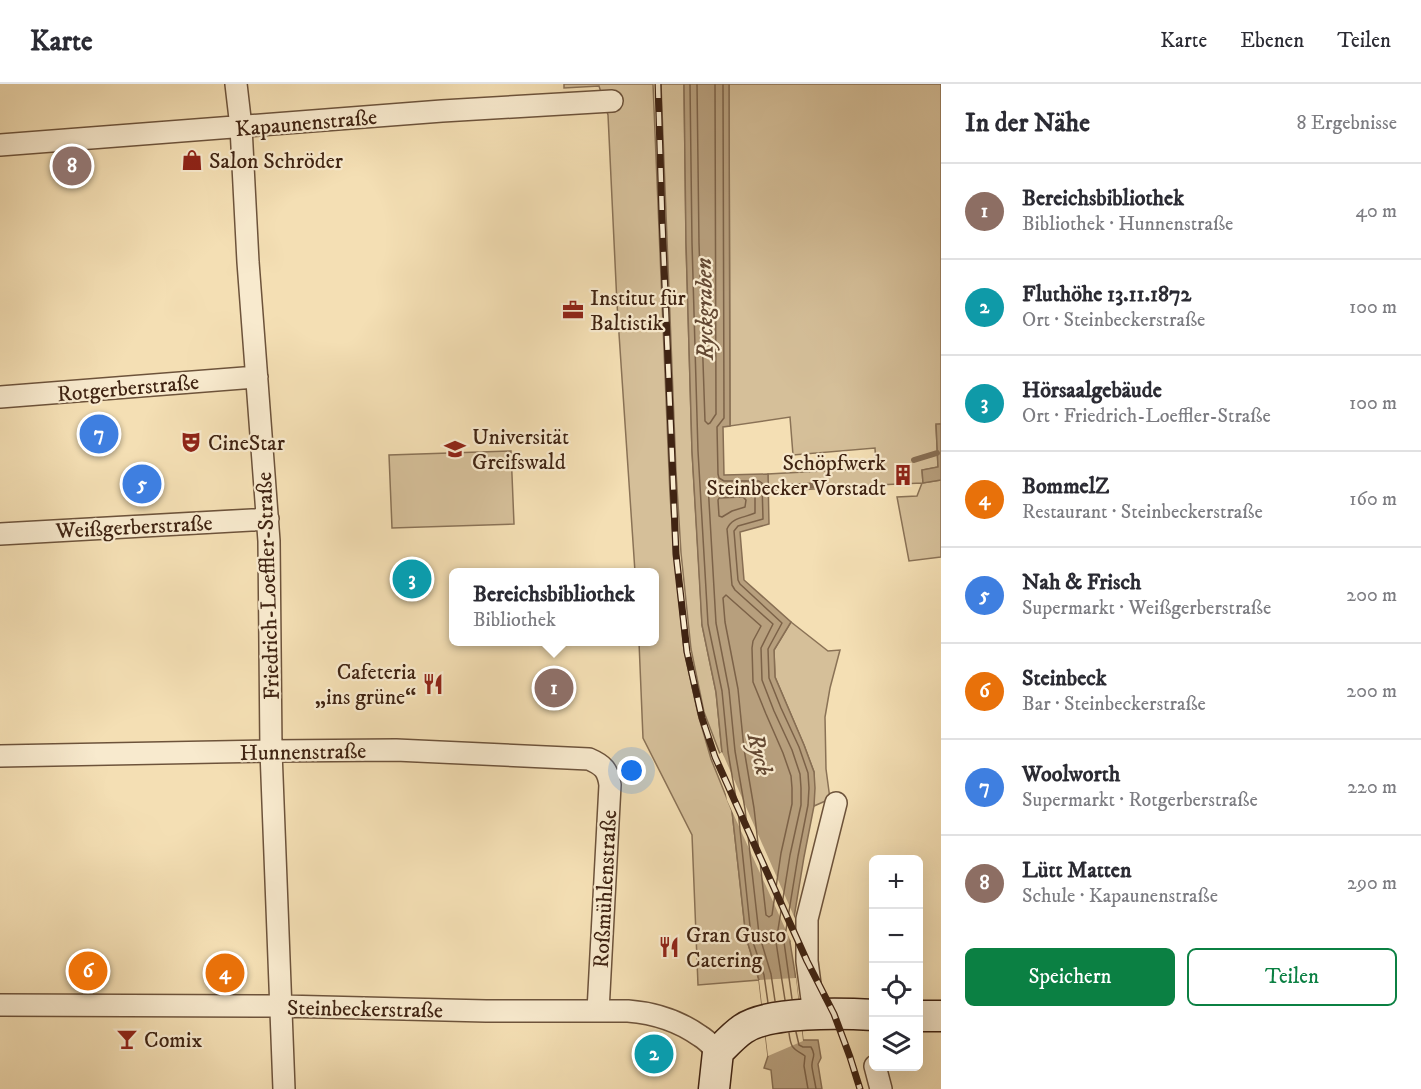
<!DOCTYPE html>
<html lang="de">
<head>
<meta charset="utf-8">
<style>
  body { margin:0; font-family:"IM FELL DW Pica",serif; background:#f7f7f7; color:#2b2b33 }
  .controls { position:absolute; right:18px; bottom:18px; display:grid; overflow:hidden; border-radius:9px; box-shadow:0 6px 24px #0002 }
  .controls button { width:54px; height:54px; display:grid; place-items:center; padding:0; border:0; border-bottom:2px solid #e1e1e2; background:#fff; color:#2b2b33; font:30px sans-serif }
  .you { position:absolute; left:632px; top:687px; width:21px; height:21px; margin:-15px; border:4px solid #fff; border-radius:50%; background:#1a73e8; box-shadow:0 0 0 9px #1a73e833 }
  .badge { display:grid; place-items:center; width:39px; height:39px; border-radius:50%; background:#0b8043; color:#fff; font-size:20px; font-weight:700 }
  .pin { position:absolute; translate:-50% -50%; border:3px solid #fff; box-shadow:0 2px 6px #0006 }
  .popup { position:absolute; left:449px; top:484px; width:210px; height:78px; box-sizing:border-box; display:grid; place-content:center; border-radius:9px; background:#fff; filter:drop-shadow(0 2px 4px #0005); font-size:20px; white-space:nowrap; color:#7c7c81 }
  .popup b { font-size:22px; color:#2b2b33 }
  .popup::after { content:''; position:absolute; left:50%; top:100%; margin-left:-12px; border:12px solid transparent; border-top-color:#fff }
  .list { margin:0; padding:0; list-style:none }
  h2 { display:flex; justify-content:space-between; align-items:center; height:78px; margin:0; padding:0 24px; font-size:26px }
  h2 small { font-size:20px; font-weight:400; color:#7c7c81 }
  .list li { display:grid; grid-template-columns:39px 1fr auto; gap:18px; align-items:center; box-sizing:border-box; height:96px; padding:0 24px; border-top:2px solid #e1e1e2 }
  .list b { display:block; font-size:22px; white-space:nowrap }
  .list p { margin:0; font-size:20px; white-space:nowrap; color:#7c7c81 }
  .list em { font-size:20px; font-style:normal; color:#7c7c81 }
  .actions { display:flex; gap:12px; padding:18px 24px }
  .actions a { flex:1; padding:14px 0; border:2px solid #0b8043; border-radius:9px; text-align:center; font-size:21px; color:#0b8043 }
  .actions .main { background:#0b8043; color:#fff }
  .icon { flex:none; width:33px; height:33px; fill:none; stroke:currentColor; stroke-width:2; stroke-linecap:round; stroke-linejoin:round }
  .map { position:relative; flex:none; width:941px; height:1005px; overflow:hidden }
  header { display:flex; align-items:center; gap:36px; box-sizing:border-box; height:84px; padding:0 30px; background:#fff; border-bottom:2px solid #e1e1e2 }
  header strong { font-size:28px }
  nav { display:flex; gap:33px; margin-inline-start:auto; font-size:21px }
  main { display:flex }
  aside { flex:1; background:#fff }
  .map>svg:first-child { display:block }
</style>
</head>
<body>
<header>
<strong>Karte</strong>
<nav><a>Karte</a><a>Ebenen</a><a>Teilen</a></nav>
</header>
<main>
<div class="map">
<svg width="941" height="1005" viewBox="0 0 941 1005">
  <rect width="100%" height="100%" fill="#f4dfb4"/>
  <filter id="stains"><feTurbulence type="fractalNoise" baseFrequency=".00333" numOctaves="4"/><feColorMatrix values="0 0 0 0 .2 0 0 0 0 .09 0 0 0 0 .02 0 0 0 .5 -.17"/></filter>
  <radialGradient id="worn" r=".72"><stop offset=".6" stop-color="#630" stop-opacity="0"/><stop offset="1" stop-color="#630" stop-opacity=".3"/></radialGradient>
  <path fill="#d5bf99" stroke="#8a7256" stroke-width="1.5" d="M 564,0 L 653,0 L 670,411 L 675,479 L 684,566 L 698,630 L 711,675 L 732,727 L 746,853 L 759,896 L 698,901 L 692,751 L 643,654 L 639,558 L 654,558 L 654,488 L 635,488 L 617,220 L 608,31 L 599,2 L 564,4 Z
    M 661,0 L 684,0 L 686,159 L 692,367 L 700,501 L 702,541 L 716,608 L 722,668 L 720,670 L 704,628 L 691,565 L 681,469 L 676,387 Z
    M 729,0 L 941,0 L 941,340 L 936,341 L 938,383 L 922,386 L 923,399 L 941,396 L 941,473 L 909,477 L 897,413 L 917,412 L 922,399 L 876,401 L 768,408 L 768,390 L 876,384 L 875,364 L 793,371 L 790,333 L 730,342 Z
    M 511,367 L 514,440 L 392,444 L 389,371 Z
    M 791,538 L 828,567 L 840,566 L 830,604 L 825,633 L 826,685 L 830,715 L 814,722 L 814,688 L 804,661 L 775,593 L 774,566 Z"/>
  <path fill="#b79f7d" stroke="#876e53" stroke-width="1.5" d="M 684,0 L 729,0 L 730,342 L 723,343 L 724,391 L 768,390 L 769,440 L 740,448 L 744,496 L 791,538 L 774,566 L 775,593 L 804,661 L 814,688 L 815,704 L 814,722 L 804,773 L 790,858 L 795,889 L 803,956 L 818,956 L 821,974 L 818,980 L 822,1005 L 773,1005 L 771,986 L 764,984 L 768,972 L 759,896 L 746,853 L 732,727 L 722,668 L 716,608 L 702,541 L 692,367 L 686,159 Z
    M 936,340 L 941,340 L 941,396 L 923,399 L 922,386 L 938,383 Z"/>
  <path fill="#f4dfb4" d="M 722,668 L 796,837 L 793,858 L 794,864 L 727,716 L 719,670 Z
    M 796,894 L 803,957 L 768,972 L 759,896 Z"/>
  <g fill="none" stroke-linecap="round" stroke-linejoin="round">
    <path stroke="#7c6248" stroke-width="1.5" d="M 690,0 L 692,159 L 698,367 L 708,540 L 722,607 L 728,668 L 738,726 L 751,852 L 764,891 L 768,919
      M 697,0 L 699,159 L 705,337 L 708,340 L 710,339 L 716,330 L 715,0
      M 723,0 L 724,334 L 717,343 L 718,390 L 719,394 L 724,397 L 759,397 L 762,399 L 763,435 L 738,442 L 734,447 L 738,496 L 740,500 L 782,539 L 768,565 L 769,594 L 781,624 L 799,663 L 808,689 L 809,704 L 808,721 L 798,772 L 784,858 L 792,915
      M 743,413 L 746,416 L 745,423 L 732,427 L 722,433 L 719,432 L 718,416 L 719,414 Z
      M 726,511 L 761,542 L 753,557 L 752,564 L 753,598 L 766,630 L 783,669 L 791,692 L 792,704 L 792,720 L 781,769 L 772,831 L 769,833 L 766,831 L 754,724 L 744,665 L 738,605 L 725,538 L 723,514 Z
      M 775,917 L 771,890 L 759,850 L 745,725 L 735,667 L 729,606 L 716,539 L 708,400 L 710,397 L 718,403 L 724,405 L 752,404 L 755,406 L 755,429 C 744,434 732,433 727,445 L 732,501 L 735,506 L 773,540 L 761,564 L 762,596 L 774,627 L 792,666 L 800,690 L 801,704 L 801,721 L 790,771 L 776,858 L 785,916
      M 796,948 L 799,961 L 803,963 L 811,963 C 817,973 811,974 812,983 C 813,990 815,998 816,1005
      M 789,949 C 791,965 793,964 805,972 L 804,982 L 808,1005"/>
    <path stroke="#876e53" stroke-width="6" d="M 914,376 L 937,369
      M 761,404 L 821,401"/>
    <defs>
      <path id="street" d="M 236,0 L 241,43 L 248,178 L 269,457 L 271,667 L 284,1005
        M 0,61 L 442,27 L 612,17
        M 0,313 L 257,293
        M 0,450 L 268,435
        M 0,672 L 271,667 L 396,666 L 589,675 C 603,681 608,686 610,701 L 598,927
        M 0,921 L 282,922 L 486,927 L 628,927 C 653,929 679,937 700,952 C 707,956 712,962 718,968
        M 814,931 L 807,877 L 807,835 L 836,719
        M 875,982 L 881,1005"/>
      <path id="secondary" d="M 918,932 L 941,932
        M 714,1005 L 718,968 C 726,960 734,951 743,945 C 769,927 842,929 874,931"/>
    </defs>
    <use href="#street" stroke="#6d533b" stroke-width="24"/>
    <use href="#secondary" stroke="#402413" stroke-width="33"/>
    <use href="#street" stroke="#f8eace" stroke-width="21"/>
    <use href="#secondary" stroke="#f8eace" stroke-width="30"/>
    <defs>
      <path id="rail" d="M 658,0 L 662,133 L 676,470 L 687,568 L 702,634 L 715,673 L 807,877 L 834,930 L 850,973 L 860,1005"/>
    </defs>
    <use href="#rail" stroke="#402413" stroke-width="7"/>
    <use href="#rail" stroke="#f8eace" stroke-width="4.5" stroke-dasharray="14" stroke-linecap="butt"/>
  </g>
  <defs>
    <symbol id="shop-bare" viewBox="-9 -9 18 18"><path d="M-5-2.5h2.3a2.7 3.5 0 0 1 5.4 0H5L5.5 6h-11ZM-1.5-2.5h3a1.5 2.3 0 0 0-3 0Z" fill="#8f2418" stroke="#f8eace" stroke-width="2.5" paint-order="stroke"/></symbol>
    <symbol id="office-bare" viewBox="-9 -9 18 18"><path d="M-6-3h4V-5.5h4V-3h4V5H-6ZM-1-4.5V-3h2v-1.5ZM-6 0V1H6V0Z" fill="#8f2418" stroke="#f8eace" stroke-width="2.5" paint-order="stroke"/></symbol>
    <symbol id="theatre-bare" viewBox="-9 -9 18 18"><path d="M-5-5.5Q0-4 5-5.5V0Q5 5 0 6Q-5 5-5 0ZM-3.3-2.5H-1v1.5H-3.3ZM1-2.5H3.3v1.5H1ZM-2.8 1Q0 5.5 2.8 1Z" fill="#8f2418" stroke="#f8eace" stroke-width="2.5" paint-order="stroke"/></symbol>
    <symbol id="university-bare" viewBox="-9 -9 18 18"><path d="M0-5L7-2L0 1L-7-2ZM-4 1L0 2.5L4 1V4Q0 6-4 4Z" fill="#8f2418" stroke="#f8eace" stroke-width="2.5" paint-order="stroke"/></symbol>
    <symbol id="building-bare" viewBox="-9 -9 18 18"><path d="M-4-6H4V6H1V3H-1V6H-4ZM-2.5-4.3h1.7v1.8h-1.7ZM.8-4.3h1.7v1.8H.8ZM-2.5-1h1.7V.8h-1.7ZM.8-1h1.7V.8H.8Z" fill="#8f2418" stroke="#f8eace" stroke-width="2.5" paint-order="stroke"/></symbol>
    <symbol id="restaurant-bare" viewBox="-9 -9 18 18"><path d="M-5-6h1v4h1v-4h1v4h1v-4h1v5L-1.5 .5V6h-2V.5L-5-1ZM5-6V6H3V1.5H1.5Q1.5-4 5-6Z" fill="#8f2418" stroke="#f8eace" stroke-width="2.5" paint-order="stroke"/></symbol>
    <symbol id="bar-bare" viewBox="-9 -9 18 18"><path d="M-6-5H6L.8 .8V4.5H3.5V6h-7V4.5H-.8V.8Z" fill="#8f2418" stroke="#f8eace" stroke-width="2.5" paint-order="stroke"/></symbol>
  </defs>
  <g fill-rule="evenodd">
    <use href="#shop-bare" x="177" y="61" width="30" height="30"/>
    <use href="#office-bare" x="558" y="211" width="30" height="30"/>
    <use href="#theatre-bare" x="176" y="343" width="30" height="30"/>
    <use href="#university-bare" x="440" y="350" width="30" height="30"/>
    <use href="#building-bare" x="888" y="376" width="30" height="30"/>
    <use href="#restaurant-bare" x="418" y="585" width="30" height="30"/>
    <use href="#restaurant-bare" x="654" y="848" width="30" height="30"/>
    <use href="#bar-bare" x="112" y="940" width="30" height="30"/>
  </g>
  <g text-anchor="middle" stroke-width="4.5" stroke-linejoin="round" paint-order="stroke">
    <g font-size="22" fill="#402413" stroke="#f8eace">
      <text transform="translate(306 38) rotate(-5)" y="8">Kapaunenstraße</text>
      <text transform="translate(128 303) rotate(-5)" y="8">Rotgerberstraße</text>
      <text transform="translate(134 442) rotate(-3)" y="8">Weißgerberstraße</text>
      <text transform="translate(267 502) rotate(-92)" y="8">Friedrich-Loeffler-Straße</text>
      <text transform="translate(303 667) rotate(-1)" y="8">Hunnenstraße</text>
      <text transform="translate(604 805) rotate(-87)" y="8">Roßmühlenstraße</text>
      <text transform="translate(365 924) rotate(1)" y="8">Steinbeckerstraße</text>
    </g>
    <g font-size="22" fill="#402413" stroke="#f8eace" text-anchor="start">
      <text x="209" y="84">Salon Schröder</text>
      <text x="590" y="221">Institut für<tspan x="590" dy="25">Baltistik</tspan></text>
      <text x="472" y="360">Universität<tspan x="472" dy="25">Greifswald</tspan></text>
      <text x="208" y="366">CineStar</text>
      <text x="886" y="386" text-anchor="end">Schöpfwerk<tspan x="886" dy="25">Steinbecker Vorstadt</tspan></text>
      <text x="416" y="595" text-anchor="end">Cafeteria<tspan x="416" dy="25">„ins grüne“</tspan></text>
      <text x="686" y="858">Gran Gusto<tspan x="686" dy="25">Catering</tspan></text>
      <text x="144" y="963">Comix</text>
    </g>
    <g font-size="24" font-style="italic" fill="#644933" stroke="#f8eace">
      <text transform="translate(704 225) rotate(-91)" y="8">Ryckgraben</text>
      <text transform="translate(760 670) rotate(77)" y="8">Ryck</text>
    </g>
  </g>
  <rect width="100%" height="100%" filter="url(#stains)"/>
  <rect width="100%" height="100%" fill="url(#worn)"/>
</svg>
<div class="controls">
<button>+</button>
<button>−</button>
<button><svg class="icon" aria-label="locate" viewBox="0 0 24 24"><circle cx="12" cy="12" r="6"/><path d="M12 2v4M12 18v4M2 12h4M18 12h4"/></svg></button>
<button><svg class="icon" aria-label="layers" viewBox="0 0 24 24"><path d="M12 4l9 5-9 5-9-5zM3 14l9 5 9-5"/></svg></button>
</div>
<div class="you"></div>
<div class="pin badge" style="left:554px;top:604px;background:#8d6e63">1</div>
<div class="popup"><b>Bereichsbibliothek</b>Bibliothek</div>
<div class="pin badge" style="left:654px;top:970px;background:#0f9aa8">2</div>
<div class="pin badge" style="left:412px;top:495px;background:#0f9aa8">3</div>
<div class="pin badge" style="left:225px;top:889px;background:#e8710a">4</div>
<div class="pin badge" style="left:142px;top:400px;background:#3f7fe0">5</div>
<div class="pin badge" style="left:88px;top:887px;background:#e8710a">6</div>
<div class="pin badge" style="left:99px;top:350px;background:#3f7fe0">7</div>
<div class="pin badge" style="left:72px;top:82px;background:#8d6e63">8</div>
</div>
<aside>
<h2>In der Nähe<small>8 Ergebnisse</small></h2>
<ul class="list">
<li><span class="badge" style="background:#8d6e63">1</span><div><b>Bereichsbibliothek</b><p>Bibliothek · Hunnenstraße</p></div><em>40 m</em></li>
<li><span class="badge" style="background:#0f9aa8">2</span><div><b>Fluthöhe 13.11.1872</b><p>Ort · Steinbeckerstraße</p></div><em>100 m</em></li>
<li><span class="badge" style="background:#0f9aa8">3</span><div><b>Hörsaalgebäude</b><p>Ort · Friedrich-Loeffler-Straße</p></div><em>100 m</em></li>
<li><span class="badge" style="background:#e8710a">4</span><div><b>BommelZ</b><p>Restaurant · Steinbeckerstraße</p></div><em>160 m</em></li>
<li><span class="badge" style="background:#3f7fe0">5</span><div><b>Nah &amp; Frisch</b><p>Supermarkt · Weißgerberstraße</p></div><em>200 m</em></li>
<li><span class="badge" style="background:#e8710a">6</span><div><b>Steinbeck</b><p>Bar · Steinbeckerstraße</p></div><em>200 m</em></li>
<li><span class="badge" style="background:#3f7fe0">7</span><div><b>Woolworth</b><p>Supermarkt · Rotgerberstraße</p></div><em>220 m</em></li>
<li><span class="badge" style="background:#8d6e63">8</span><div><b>Lütt Matten</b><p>Schule · Kapaunenstraße</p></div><em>290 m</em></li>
</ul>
<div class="actions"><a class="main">Speichern</a><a>Teilen</a></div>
</aside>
</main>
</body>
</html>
